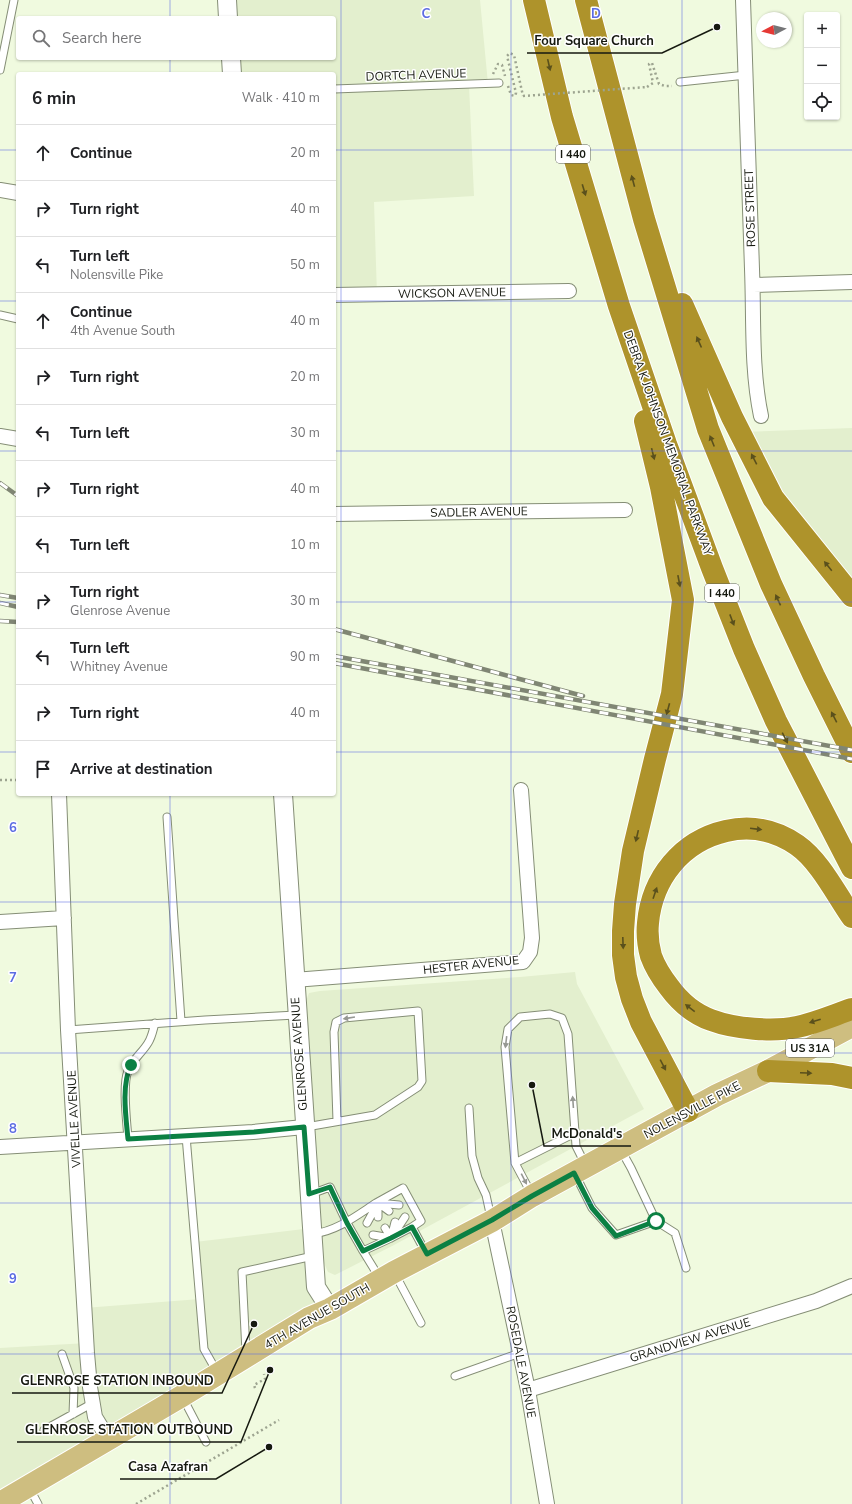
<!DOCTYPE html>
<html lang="en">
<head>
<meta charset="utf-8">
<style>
  body { margin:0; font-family:"Nunito Sans",sans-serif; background:#f6f6f6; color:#202124 }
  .controls { position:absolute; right:12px; top:12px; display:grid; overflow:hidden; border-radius:4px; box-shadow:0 1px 3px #0004 }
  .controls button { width:36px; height:36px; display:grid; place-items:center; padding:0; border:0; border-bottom:1px solid #e0e0e0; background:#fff; color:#202124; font:20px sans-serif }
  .compass { position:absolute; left:756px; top:12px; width:36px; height:36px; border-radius:50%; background:#fff; box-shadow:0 1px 3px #0004; rotate:263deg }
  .stop { position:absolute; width:12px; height:12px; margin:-9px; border:3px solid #0b8043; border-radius:50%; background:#fff }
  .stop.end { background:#0b8043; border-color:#fff; box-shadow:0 1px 4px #0008 }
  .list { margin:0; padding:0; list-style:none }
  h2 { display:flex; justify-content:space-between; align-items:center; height:52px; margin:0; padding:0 16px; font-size:17px }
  h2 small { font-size:13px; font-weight:400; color:#757577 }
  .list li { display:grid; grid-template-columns:26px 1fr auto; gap:12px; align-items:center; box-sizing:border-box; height:56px; padding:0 16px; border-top:1px solid #e0e0e0 }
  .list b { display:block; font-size:15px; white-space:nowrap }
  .list p { margin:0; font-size:13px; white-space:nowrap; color:#757577 }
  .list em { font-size:13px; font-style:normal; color:#757577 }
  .icon { flex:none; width:22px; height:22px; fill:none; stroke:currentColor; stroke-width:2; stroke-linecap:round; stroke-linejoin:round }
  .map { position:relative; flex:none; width:852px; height:1504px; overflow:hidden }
  .search { position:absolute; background:#fff; box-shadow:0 1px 3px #0004; left:16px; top:16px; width:320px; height:44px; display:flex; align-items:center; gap:10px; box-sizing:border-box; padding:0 14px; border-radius:4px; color:#757577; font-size:15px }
  .panel { position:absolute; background:#fff; box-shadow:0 1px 3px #0004; left:16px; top:72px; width:320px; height:724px; border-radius:4px }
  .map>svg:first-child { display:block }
</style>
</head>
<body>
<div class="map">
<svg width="852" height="1504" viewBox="0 0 852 1504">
  <rect width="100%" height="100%" fill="#f0fadf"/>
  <path fill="#e3efce" d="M 227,0 L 480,0 L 488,84 L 469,85 L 474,196 L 374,202 L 377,295 L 334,295 L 334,74 L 232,74 L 231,58 L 334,58 L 334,18 L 228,18 Z
    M 852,428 L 852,596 L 740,432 Z
    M 575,972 L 577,984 L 644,1109 L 394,1245 L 335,1275 L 328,1272 L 324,1263 L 306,1001 L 309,993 L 320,991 L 520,977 Z
    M 312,1228 L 330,1309 L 0,1503 L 0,1348 L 87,1343 L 84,1308 L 200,1299 L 195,1242 Z"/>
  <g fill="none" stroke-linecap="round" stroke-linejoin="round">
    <defs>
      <path id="service" d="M 0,70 L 14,0
        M 680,82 L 746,75
        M 334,89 L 499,83
        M 0,315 L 18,319
        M 167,817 L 181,1021
        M 68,1030 L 205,1020 L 296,1015
        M 469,1108 L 472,1156 L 478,1178 L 486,1195 L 491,1218
        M 306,1127 L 375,1115 L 418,1087 L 422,1081 L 418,1011 L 344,1018 L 336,1022 L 334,1032 L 337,1121
        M 186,1136 L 204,1349 L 217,1372
        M 128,1139 C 127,1123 122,1085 128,1071 C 132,1060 142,1053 148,1043 C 152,1037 153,1030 155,1023
        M 515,1163 L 575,1133
        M 575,1174 L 592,1208 L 616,1235 L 656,1221 L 631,1168 L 621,1150
        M 311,1194 L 330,1187 L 347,1223 L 363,1251
        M 532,1195 L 515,1163 L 505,1047 L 508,1029 L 520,1017 L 550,1014 L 562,1018 L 568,1034 L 576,1146 L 585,1164
        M 389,1211 L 378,1203 L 399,1205
        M 405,1217 L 391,1238 L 412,1227 L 426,1253
        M 656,1221 L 675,1233 L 686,1268
        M 367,1223 L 378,1203 L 378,1217
        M 385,1228 L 391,1238 L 395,1222
        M 313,1234 C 337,1231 356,1216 376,1203 C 385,1198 394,1193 403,1188 L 421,1221 L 412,1227
        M 373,1235 L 391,1238
        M 395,1274 L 421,1323
        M 379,1277 L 363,1251 L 391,1238
        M 246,1352 L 242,1272 L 313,1256
        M 62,1354 L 74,1388 L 73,1414
        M 455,1376 L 520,1353
        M 183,1398 L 206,1442
        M 44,1430 L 93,1403
        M 30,1489 L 38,1504"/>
      <path id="minor" d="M 743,0 C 746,90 749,179 752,269 C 754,318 751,368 761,416
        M 0,190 L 18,193
        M 753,285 L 852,282
        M 334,295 L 569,291
        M 0,436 L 18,439
        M 334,514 L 625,510
        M 59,794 L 68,1030 L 87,1353 L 90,1387 L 95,1417 L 109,1440
        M 0,922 L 64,918
        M 294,980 L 523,962 L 530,952 L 532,938 L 521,790
        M 0,1147 L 253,1132 L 304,1127
        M 492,1221 L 528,1390 L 547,1504
        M 528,1390 L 816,1301 L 852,1286"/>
      <path id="tertiary" d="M 227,0 L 228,18
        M 231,58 L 232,74
        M 283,794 L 316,1287 L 330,1309"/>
      <path id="primary" d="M 0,1503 L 182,1396 L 309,1318 L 330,1309 L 394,1272 L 492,1221 L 532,1196 L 717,1095 L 768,1071 L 852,1026"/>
      <path id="motorway" d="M 534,0 L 562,117 L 619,306 L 666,444 L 712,568 L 744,649 L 776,721 L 852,868
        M 586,0 L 644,219 L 708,429 L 771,584 L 814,676 L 852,752
        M 682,304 L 732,417 L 773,498 L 852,596
        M 645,421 L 661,487 L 683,600 L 672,694 L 655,759 L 633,851 L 625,904 L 623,931 L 623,955 L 626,977 L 632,999 L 641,1022 L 688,1111
        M 852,917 C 836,894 820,861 797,845 C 775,830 752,825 726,831 C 682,841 652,878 648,923 C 647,933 648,945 651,956 C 655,967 662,978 669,987 C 680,1002 694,1014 711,1020 C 735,1029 773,1032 797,1027 C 816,1023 834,1015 852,1009
        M 768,1071 L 832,1074 L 852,1078"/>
    </defs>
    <use href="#service" stroke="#858e76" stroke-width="9"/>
    <use href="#minor" stroke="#858e76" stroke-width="16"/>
    <use href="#tertiary" stroke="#858e76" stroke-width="20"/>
    <use href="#primary" stroke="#fff" stroke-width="24"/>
    <use href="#motorway" stroke="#fff" stroke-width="24"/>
    <path stroke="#9da490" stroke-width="2.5" stroke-dasharray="2 3" stroke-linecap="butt" d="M 493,74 L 498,64 L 502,65 L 505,76
      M 508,86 L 511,95 L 515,96 L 516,93 L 507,56 L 510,53 L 514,55 L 523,96
      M 647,87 L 653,83 L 649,64 L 652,63 L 659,84 L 665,86 L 672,86
      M 0,780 L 18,780
      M 255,1388 L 254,1385 L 265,1379 L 264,1374
      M 136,1504 L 279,1420"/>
    <use href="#service" stroke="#fff" stroke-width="7"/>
    <use href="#minor" stroke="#fff" stroke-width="14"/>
    <use href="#tertiary" stroke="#fff" stroke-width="18"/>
    <use href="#primary" stroke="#cebe80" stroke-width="22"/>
    <use href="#motorway" stroke="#ae932b" stroke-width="22"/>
    <defs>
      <path id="rail" d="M 0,483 L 18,496
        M 0,595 L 18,598
        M 0,603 L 18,607
        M 0,621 L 18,622
        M 334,629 L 583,696
        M 334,656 L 852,750
        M 334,663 L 852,759"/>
    </defs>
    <use href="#rail" stroke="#808674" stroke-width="4.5"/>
    <use href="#rail" stroke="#fff" stroke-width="3" stroke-dasharray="9" stroke-linecap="butt"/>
    <path stroke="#9da490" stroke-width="2.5" stroke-dasharray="2 3" stroke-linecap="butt" d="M 523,96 L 647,87"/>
  </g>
  <defs><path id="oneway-solid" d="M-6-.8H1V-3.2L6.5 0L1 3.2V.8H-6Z"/></defs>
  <g fill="#5a501c">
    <use href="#oneway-solid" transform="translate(549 65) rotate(77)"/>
    <use href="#oneway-solid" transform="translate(633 181) rotate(-105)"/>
    <use href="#oneway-solid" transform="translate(584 190) rotate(73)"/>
    <use href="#oneway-solid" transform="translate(699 342) rotate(-114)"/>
    <use href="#oneway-solid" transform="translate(712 441) rotate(-112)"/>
    <use href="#oneway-solid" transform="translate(653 454) rotate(76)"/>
    <use href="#oneway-solid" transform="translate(754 459) rotate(-117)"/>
    <use href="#oneway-solid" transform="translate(828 566) rotate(-129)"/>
    <use href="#oneway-solid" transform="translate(679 581) rotate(79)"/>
    <use href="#oneway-solid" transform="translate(778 600) rotate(-115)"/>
    <use href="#oneway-solid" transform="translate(732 620) rotate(69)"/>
    <use href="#oneway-solid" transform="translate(668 709) rotate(105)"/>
    <use href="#oneway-solid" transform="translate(834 717) rotate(-117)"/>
    <use href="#oneway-solid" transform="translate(785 738) rotate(63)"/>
    <use href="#oneway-solid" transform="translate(756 829) rotate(7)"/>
    <use href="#oneway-solid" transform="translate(637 836) rotate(103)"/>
    <use href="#oneway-solid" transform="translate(655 893) rotate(-71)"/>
    <use href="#oneway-solid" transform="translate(623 943) rotate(88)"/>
    <use href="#oneway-solid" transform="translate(690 1008) rotate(-142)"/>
    <use href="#oneway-solid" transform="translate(815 1021) rotate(162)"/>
    <use href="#oneway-solid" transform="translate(663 1065) rotate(62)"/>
    <use href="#oneway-solid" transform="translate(806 1073) rotate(2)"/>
  </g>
  <g fill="#969893">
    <use href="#oneway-solid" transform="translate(349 1018) rotate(171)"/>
    <use href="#oneway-solid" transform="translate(506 1042) rotate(97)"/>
    <use href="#oneway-solid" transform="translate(573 1102) rotate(-94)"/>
    <use href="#oneway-solid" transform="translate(524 1179) rotate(63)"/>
  </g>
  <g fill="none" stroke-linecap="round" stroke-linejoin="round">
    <path stroke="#0b8043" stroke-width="5" d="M 131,1065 C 121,1085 126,1118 128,1139 L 254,1132 L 304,1127 L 309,1194 L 330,1187 L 347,1223 L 363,1251 L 391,1238 L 412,1227 L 427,1254 L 492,1220 L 532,1196 L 574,1173 L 592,1208 L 616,1236 L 656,1221"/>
  </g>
  <path fill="none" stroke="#5c6ce3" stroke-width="1" stroke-opacity="0.55" d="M 170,0 L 170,18M 341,0 L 341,1504M 511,0 L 511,1504M 682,0 L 682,1504M 170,58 L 170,74M 0,150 L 18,150M 334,150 L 852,150M 0,301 L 18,301M 334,301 L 852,301M 0,451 L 18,451M 334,451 L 852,451M 0,602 L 18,602M 334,602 L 852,602M 0,752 L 18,752M 334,752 L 852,752M 170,794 L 170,1504M 0,902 L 852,902M 0,1053 L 852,1053M 0,1203 L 852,1203M 0,1354 L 852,1354"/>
  <g text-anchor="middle" stroke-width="3" stroke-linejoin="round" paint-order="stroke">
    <g fill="#fff" stroke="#5c5e58" stroke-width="1">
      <rect x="556" y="145" width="34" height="18" rx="3"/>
      <rect x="705" y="584" width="34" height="18" rx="3"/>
      <rect x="786" y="1039" width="48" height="18" rx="3"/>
    </g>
    <g font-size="11" font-weight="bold" fill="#161910">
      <text x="573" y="158">I 440</text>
      <text x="722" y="597">I 440</text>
      <text x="810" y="1052">US 31A</text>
    </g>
    <g font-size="12" fill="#161910" stroke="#fff">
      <text transform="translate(416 75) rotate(-2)" y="4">DORTCH AVENUE</text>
      <text transform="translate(750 208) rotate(-92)" y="4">ROSE STREET</text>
      <text transform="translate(452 293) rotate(-1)" y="4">WICKSON AVENUE</text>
      <text transform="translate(668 443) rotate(70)" y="4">DEBRA K JOHNSON MEMORIAL PARKWAY</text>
      <text transform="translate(479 512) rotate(-1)" y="4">SADLER AVENUE</text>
      <text transform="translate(471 965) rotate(-6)" y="4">HESTER AVENUE</text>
      <text transform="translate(299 1054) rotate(-94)" y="4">GLENROSE AVENUE</text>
      <text transform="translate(692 1110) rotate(-28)" y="4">NOLENSVILLE PIKE</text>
      <text transform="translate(74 1119) rotate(-93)" y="4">VIVELLE AVENUE</text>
      <text transform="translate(317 1316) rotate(-30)" y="4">4TH AVENUE SOUTH</text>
      <text transform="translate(690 1340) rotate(-17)" y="4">GRANDVIEW AVENUE</text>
      <text transform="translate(521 1362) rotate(79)" y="4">ROSEDALE AVENUE</text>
    </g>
  </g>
  <g font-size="13" text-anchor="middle" font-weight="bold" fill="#5c6ce3" stroke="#fff" stroke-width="3" stroke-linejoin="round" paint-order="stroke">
    <text x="426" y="18">C</text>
    <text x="596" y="18">D</text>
    <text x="13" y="832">6</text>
    <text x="13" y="982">7</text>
    <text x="13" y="1133">8</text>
    <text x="13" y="1283">9</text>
  </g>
  <path fill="none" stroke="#161910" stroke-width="1.5" d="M717 27L662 53H527M532 1085L544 1146H631M254 1324L222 1393H12M270 1370L241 1442H17M269 1447L216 1479H120"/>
  <g fill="#161910" stroke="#fff" stroke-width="1.5">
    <circle cx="717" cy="27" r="4"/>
    <circle cx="532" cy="1085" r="4"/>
    <circle cx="254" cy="1324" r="4"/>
    <circle cx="270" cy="1370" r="4"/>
    <circle cx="269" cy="1447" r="4"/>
  </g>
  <g font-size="13" text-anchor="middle" font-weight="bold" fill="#161910" stroke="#fff" stroke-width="3" stroke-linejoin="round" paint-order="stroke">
    <text x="594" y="45">Four Square Church</text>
    <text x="587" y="1138">McDonald's</text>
    <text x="117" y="1385">GLENROSE STATION INBOUND</text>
    <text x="129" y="1434">GLENROSE STATION OUTBOUND</text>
    <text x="168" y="1471">Casa Azafran</text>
  </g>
</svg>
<div class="controls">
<button>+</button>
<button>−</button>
<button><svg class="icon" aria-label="locate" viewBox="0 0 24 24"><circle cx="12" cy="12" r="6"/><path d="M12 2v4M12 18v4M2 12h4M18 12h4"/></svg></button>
</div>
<svg class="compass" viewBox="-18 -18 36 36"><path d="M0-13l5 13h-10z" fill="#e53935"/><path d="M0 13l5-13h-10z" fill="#757577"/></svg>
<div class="stop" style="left:656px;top:1221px"></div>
<div class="stop end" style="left:131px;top:1065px"></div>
<div class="search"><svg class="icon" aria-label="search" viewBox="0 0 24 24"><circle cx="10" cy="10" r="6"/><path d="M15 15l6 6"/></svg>Search here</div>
<section class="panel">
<h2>6 min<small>Walk · 410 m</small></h2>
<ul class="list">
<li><svg class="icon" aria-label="ahead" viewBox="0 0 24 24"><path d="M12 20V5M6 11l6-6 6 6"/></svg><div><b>Continue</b></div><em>20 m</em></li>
<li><svg class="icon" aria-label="right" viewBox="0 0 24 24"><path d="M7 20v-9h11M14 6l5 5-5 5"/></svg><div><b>Turn right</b></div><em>40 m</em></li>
<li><svg class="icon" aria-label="left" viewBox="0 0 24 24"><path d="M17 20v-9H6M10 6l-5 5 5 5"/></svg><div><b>Turn left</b><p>Nolensville Pike</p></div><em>50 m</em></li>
<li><svg class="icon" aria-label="ahead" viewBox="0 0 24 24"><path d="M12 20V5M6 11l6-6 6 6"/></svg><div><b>Continue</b><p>4th Avenue South</p></div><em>40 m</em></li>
<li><svg class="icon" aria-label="right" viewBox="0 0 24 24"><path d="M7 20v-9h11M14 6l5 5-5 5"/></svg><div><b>Turn right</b></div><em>20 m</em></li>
<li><svg class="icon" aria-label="left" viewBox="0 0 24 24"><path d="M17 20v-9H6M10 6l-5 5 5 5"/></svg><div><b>Turn left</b></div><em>30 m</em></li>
<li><svg class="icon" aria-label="right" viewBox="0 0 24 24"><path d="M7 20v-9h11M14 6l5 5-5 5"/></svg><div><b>Turn right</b></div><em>40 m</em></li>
<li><svg class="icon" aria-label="left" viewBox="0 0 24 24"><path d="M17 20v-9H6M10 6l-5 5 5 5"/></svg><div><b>Turn left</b></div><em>10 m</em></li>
<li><svg class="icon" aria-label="right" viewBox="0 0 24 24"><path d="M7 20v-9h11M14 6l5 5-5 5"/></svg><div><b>Turn right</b><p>Glenrose Avenue</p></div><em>30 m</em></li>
<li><svg class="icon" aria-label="left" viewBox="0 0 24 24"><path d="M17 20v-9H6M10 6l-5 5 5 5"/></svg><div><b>Turn left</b><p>Whitney Avenue</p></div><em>90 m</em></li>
<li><svg class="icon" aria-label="right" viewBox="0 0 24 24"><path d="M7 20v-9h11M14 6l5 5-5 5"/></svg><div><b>Turn right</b></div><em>40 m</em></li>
<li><svg class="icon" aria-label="arrive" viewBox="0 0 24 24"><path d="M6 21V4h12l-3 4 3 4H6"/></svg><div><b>Arrive at destination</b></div></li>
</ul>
</section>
</div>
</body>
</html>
